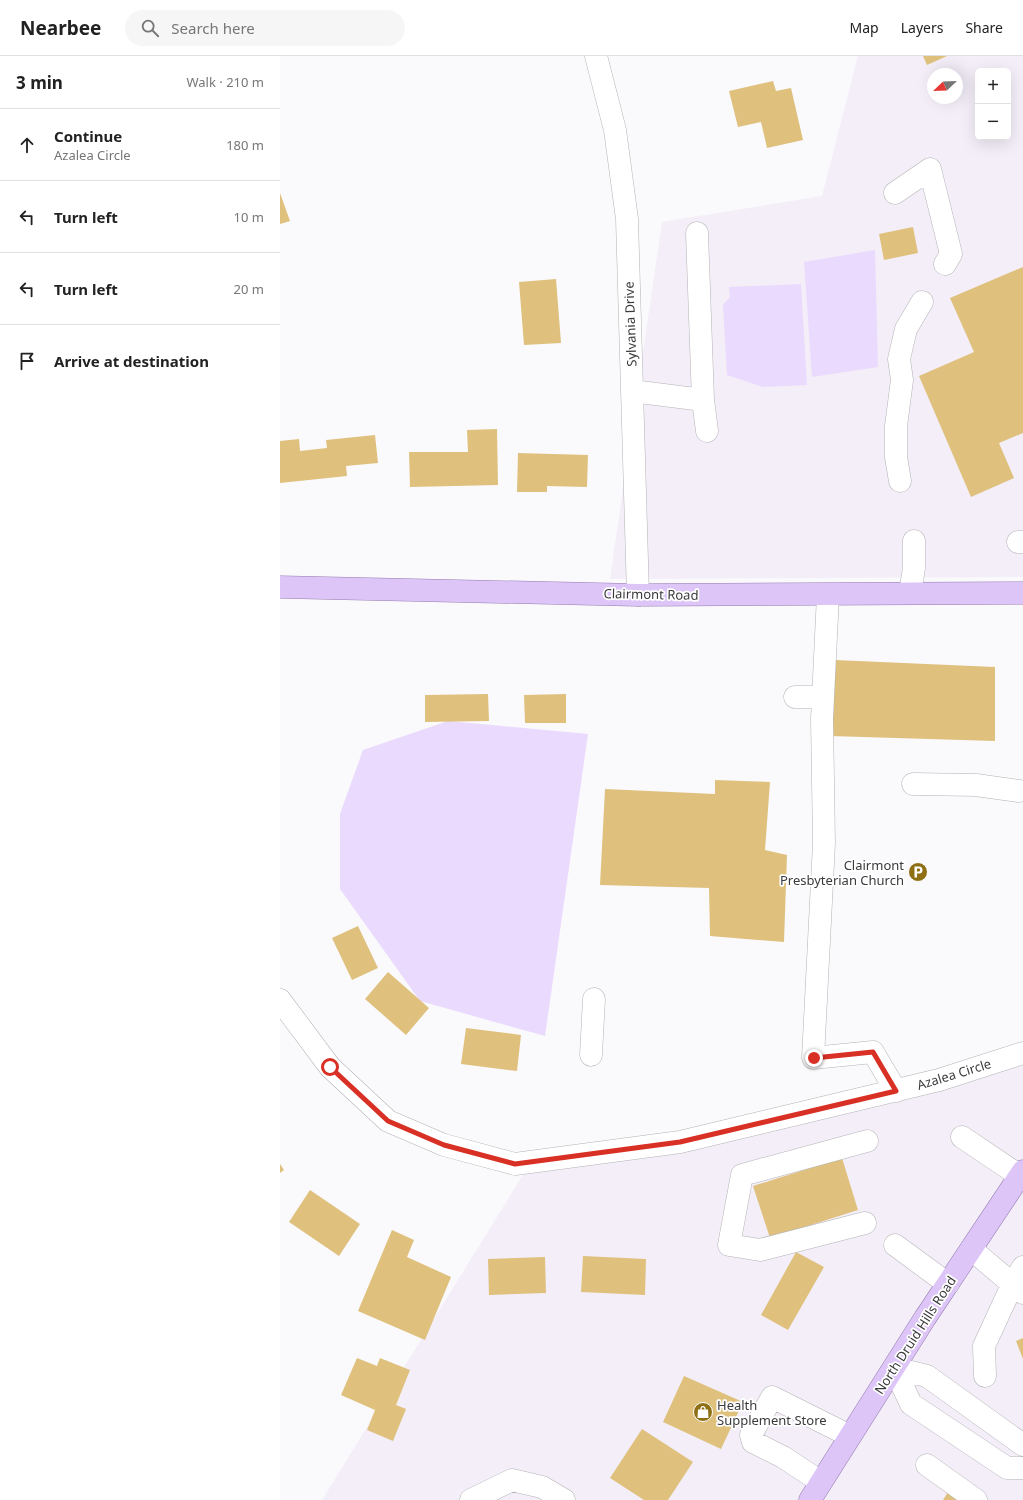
<!DOCTYPE html>
<html lang="en">
<head>
<meta charset="utf-8">
<style>
  body { margin:0; font-family:"Noto Sans",sans-serif; background:#f6f6f6; color:#222 }
  .controls { position:absolute; right:12px; top:12px; display:grid; overflow:hidden; border-radius:6px; box-shadow:0 4px 16px #0002 }
  .controls button { width:36px; height:36px; display:grid; place-items:center; padding:0; border:0; border-bottom:1px solid #e0e0e0; background:#fff; color:#222; font:20px sans-serif }
  .compass { position:absolute; left:647px; top:12px; width:36px; height:36px; border-radius:50%; background:#fff; box-shadow:0 4px 16px #0002; rotate:247deg }
  .stop { position:absolute; width:12px; height:12px; margin:-9px; border:3px solid #d93025; border-radius:50%; background:#fff }
  .stop.end { background:#d93025; border-color:#fff; box-shadow:0 1px 4px #0008 }
  .list { margin:0; padding:0; list-style:none }
  h2 { display:flex; justify-content:space-between; align-items:center; height:52px; margin:0; padding:0 16px; font-size:17px }
  h2 small { font-size:13px; font-weight:400; color:#767676 }
  .list li { display:grid; grid-template-columns:26px 1fr auto; gap:12px; align-items:center; box-sizing:border-box; height:72px; padding:0 16px; border-top:1px solid #e0e0e0 }
  .list b { display:block; font-size:15px; white-space:nowrap }
  .list p { margin:0; font-size:13px; white-space:nowrap; color:#767676 }
  .list em { font-size:13px; font-style:normal; color:#767676 }
  .icon { flex:none; width:22px; height:22px; fill:none; stroke:currentColor; stroke-width:2; stroke-linecap:round; stroke-linejoin:round }
  .map { position:relative; flex:none; width:743px; height:1444px; overflow:hidden }
  header { display:flex; align-items:center; gap:24px; box-sizing:border-box; height:56px; padding:0 20px; background:#fff; border-bottom:1px solid #e0e0e0 }
  header strong { font-size:19px }
  nav { display:flex; gap:22px; margin-inline-start:auto; font-size:14px }
  .search { width:280px; height:36px; background:#f6f6f6; display:flex; align-items:center; gap:10px; box-sizing:border-box; padding:0 14px; border-radius:22px; color:#767676; font-size:15px }
  main { display:flex }
  aside { flex:1; background:#fff }
  .map>svg:first-child { display:block }
</style>
</head>
<body>
<header>
<strong>Nearbee</strong>
<div class="search"><svg class="icon" aria-label="search" viewBox="0 0 24 24"><circle cx="10" cy="10" r="6"/><path d="M15 15l6 6"/></svg>Search here</div>
<nav><a>Map</a><a>Layers</a><a>Share</a></nav>
</header>
<main>
<aside>
<h2>3 min<small>Walk · 210 m</small></h2>
<ul class="list">
<li><svg class="icon" aria-label="ahead" viewBox="0 0 24 24"><path d="M12 20V5M6 11l6-6 6 6"/></svg><div><b>Continue</b><p>Azalea Circle</p></div><em>180 m</em></li>
<li><svg class="icon" aria-label="left" viewBox="0 0 24 24"><path d="M17 20v-9H6M10 6l-5 5 5 5"/></svg><div><b>Turn left</b></div><em>10 m</em></li>
<li><svg class="icon" aria-label="left" viewBox="0 0 24 24"><path d="M17 20v-9H6M10 6l-5 5 5 5"/></svg><div><b>Turn left</b></div><em>20 m</em></li>
<li><svg class="icon" aria-label="arrive" viewBox="0 0 24 24"><path d="M6 21V4h12l-3 4 3 4H6"/></svg><div><b>Arrive at destination</b></div></li>
</ul>
</aside>
<div class="map">
<svg width="743" height="1444" viewBox="0 0 743 1444">
  <rect width="100%" height="100%" fill="#faf9fc"/>
  <path fill="#f3eef8" fill-rule="evenodd" d="M 578,0 L 743,0 L 743,521 L 330,523 L 382,166 L 542,140 ZM 698,15 L 728,15 L 728,81 L 698,81 ZM 653,18 L 677,18 L 677,42 L 653,42 Z
    M 743,991 L 743,1444 L 42,1444 L 246,1114 Z"/>
  <path fill="#eadafd" d="M 595,194 L 598,311 L 532,321 L 524,206 Z
    M 521,228 L 527,329 L 483,331 L 447,319 L 443,249 L 450,241 L 449,231 Z
    M 168,665 L 308,678 L 265,980 L 140,945 L 60,833 L 60,758 L 83,694 Z"/>
  <path fill="#dfc17d" d="M 643,0 L 667,0 L 647,9 Z
    M 493,25 L 496,35 L 511,32 L 523,84 L 487,92 L 481,66 L 458,71 L 449,35 Z
    M 0,137 L 10,165 L 0,168 Z
    M 633,171 L 638,197 L 604,204 L 599,178 Z
    M 743,211 L 743,377 L 719,387 L 734,422 L 691,441 L 639,320 L 694,296 L 670,242 Z
    M 276,223 L 281,287 L 244,289 L 239,226 Z
    M 217,373 L 218,429 L 130,431 L 129,396 L 188,396 L 187,374 Z
    M 95,379 L 98,407 L 66,410 L 67,420 L 0,427 L 0,385 L 19,383 L 20,395 L 47,392 L 46,384 Z
    M 238,397 L 308,399 L 307,431 L 267,430 L 267,436 L 237,436 Z
    M 555,604 L 715,611 L 715,685 L 550,680 Z
    M 208,638 L 209,665 L 145,666 L 145,639 Z
    M 286,638 L 286,667 L 245,667 L 244,639 Z
    M 435,724 L 490,726 L 485,794 L 507,799 L 504,886 L 430,880 L 429,832 L 320,829 L 325,733 L 435,738 Z
    M 78,870 L 98,912 L 72,924 L 52,882 Z
    M 108,916 L 149,952 L 126,979 L 85,943 Z
    M 186,972 L 241,979 L 237,1015 L 181,1008 Z
    M 562,1102 L 578,1154 L 490,1182 L 473,1130 Z
    M 0,1108 L 4,1114 L 0,1117 Z
    M 30,1134 L 80,1168 L 59,1200 L 9,1166 Z
    M 112,1174 L 134,1184 L 127,1201 L 171,1221 L 145,1284 L 78,1255 Z
    M 516,1196 L 544,1211 L 508,1274 L 481,1259 Z
    M 303,1200 L 366,1203 L 365,1239 L 301,1236 Z
    M 265,1201 L 266,1237 L 209,1239 L 208,1203 Z
    M 743,1282 L 743,1303 L 736,1285 Z
    M 77,1302 L 97,1310 L 100,1302 L 130,1314 L 116,1349 L 126,1353 L 113,1385 L 87,1374 L 95,1354 L 61,1339 Z
    M 404,1320 L 463,1346 L 441,1393 L 383,1366 Z
    M 362,1373 L 413,1406 L 388,1444 L 364,1444 L 330,1422 Z
    M 668,1436 L 679,1444 L 663,1444 Z"/>
  <g fill="none" stroke-linecap="round" stroke-linejoin="round">
    <defs>
      <path id="minor" d="M 316,0 L 335,74 L 347,163 L 358,539
        M 615,137 L 650,113 L 671,198 L 665,208
        M 417,177 L 423,344 L 427,375
        M 352,335 L 423,344
        M 620,425 L 616,401 L 616,370 L 622,324 L 619,303 L 626,273 L 642,246
        M 738,486 L 743,486
        M 630,537 L 634,512 L 634,485
        M 548,539 L 542,663 L 544,787 L 533,1002 L 593,996 L 616,1035
        M 515,641 L 543,641
        M 633,728 L 696,729 L 739,735
        M 0,944 L 50,1011 L 108,1065 L 164,1089 L 235,1108 L 400,1086 L 659,1024 L 743,997
        M 311,999 L 314,943
        M 682,1081 L 740,1120
        M 585,1167 L 480,1194 L 449,1189 L 462,1119 L 587,1085
        M 615,1189 L 668,1228
        M 691,1193 L 743,1237
        M 614,1312 L 631,1348 L 727,1412 L 743,1412
        M 614,1312 L 647,1320 L 743,1389
        M 705,1320 L 704,1290 L 733,1227 L 743,1211
        M 647,1409 L 696,1444
        M 541,1426 L 503,1401 L 473,1386 L 471,1379 L 492,1341 L 570,1380
        M 191,1444 L 232,1424 L 262,1431 L 284,1444"/>
      <path id="major" d="M 0,531 L 358,539 L 743,537
        M 530,1444 L 645,1262 L 743,1115"/>
    </defs>
    <use href="#minor" stroke="#b3b2b5" stroke-width="23"/>
    <use href="#major" stroke="#967bb1" stroke-width="23"/>
    <use href="#minor" stroke="#fff" stroke-width="22"/>
    <use href="#major" stroke="#ddc5f7" stroke-width="22"/>
  </g>
  <g fill="none" stroke-linecap="round" stroke-linejoin="round">
    <path stroke="#d93025" stroke-width="5" d="M 50,1011 L 108,1065 L 164,1089 L 235,1108 L 400,1086 L 616,1035 L 593,996 L 534,1002"/>
  </g>
  <defs>
    <symbol id="parking-disc" viewBox="-11 -11 22 22"><circle r="9.5" fill="#8f6f14" stroke="#fff"/><path d="M-3.5-5.5H1a3.5 3.5 0 0 1 0 7H-1V5.5H-3.5ZM-1-3.4V-.6H.8a1.4 1.4 0 0 0 0-2.8Z" fill="#fff"/></symbol>
    <symbol id="shop-disc" viewBox="-11 -11 22 22"><circle r="9.5" fill="#8f6f14" stroke="#fff"/><path d="M-5-2.5h2.3a2.7 3.5 0 0 1 5.4 0H5L5.5 6h-11ZM-1.5-2.5h3a1.5 2.3 0 0 0-3 0Z" fill="#fff"/></symbol>
  </defs>
  <g fill-rule="evenodd">
    <use href="#parking-disc" x="627" y="805" width="22" height="22"/>
    <use href="#shop-disc" x="412" y="1345" width="22" height="22"/>
  </g>
  <g text-anchor="middle" stroke-width="3.5" stroke-linejoin="round" paint-order="stroke">
    <g font-size="13" fill="#3a393b" stroke="#fff">
      <text transform="translate(350 268) rotate(-92)" y="5">Sylvania Drive</text>
      <text transform="translate(371 538) rotate(1)" y="5">Clairmont Road</text>
      <text transform="translate(674 1018) rotate(-17)" y="5">Azalea Circle</text>
      <text transform="translate(635 1279) rotate(-57)" y="5">North Druid Hills Road</text>
    </g>
    <g font-size="13" fill="#3a393b" stroke="#fff" text-anchor="end">
      <text x="624" y="814">Clairmont<tspan x="624" dy="15">Presbyterian Church</tspan></text>
      <text x="437" y="1354" text-anchor="start">Health<tspan x="437" dy="15">Supplement Store</tspan></text>
    </g>
  </g>
</svg>
<div class="controls">
<button>+</button>
<button>−</button>
</div>
<svg class="compass" viewBox="-18 -18 36 36"><path d="M0-13l5 13h-10z" fill="#e53935"/><path d="M0 13l5-13h-10z" fill="#767676"/></svg>
<div class="stop" style="left:50px;top:1011px"></div>
<div class="stop end" style="left:534px;top:1002px"></div>
</div>
</main>
</body>
</html>
